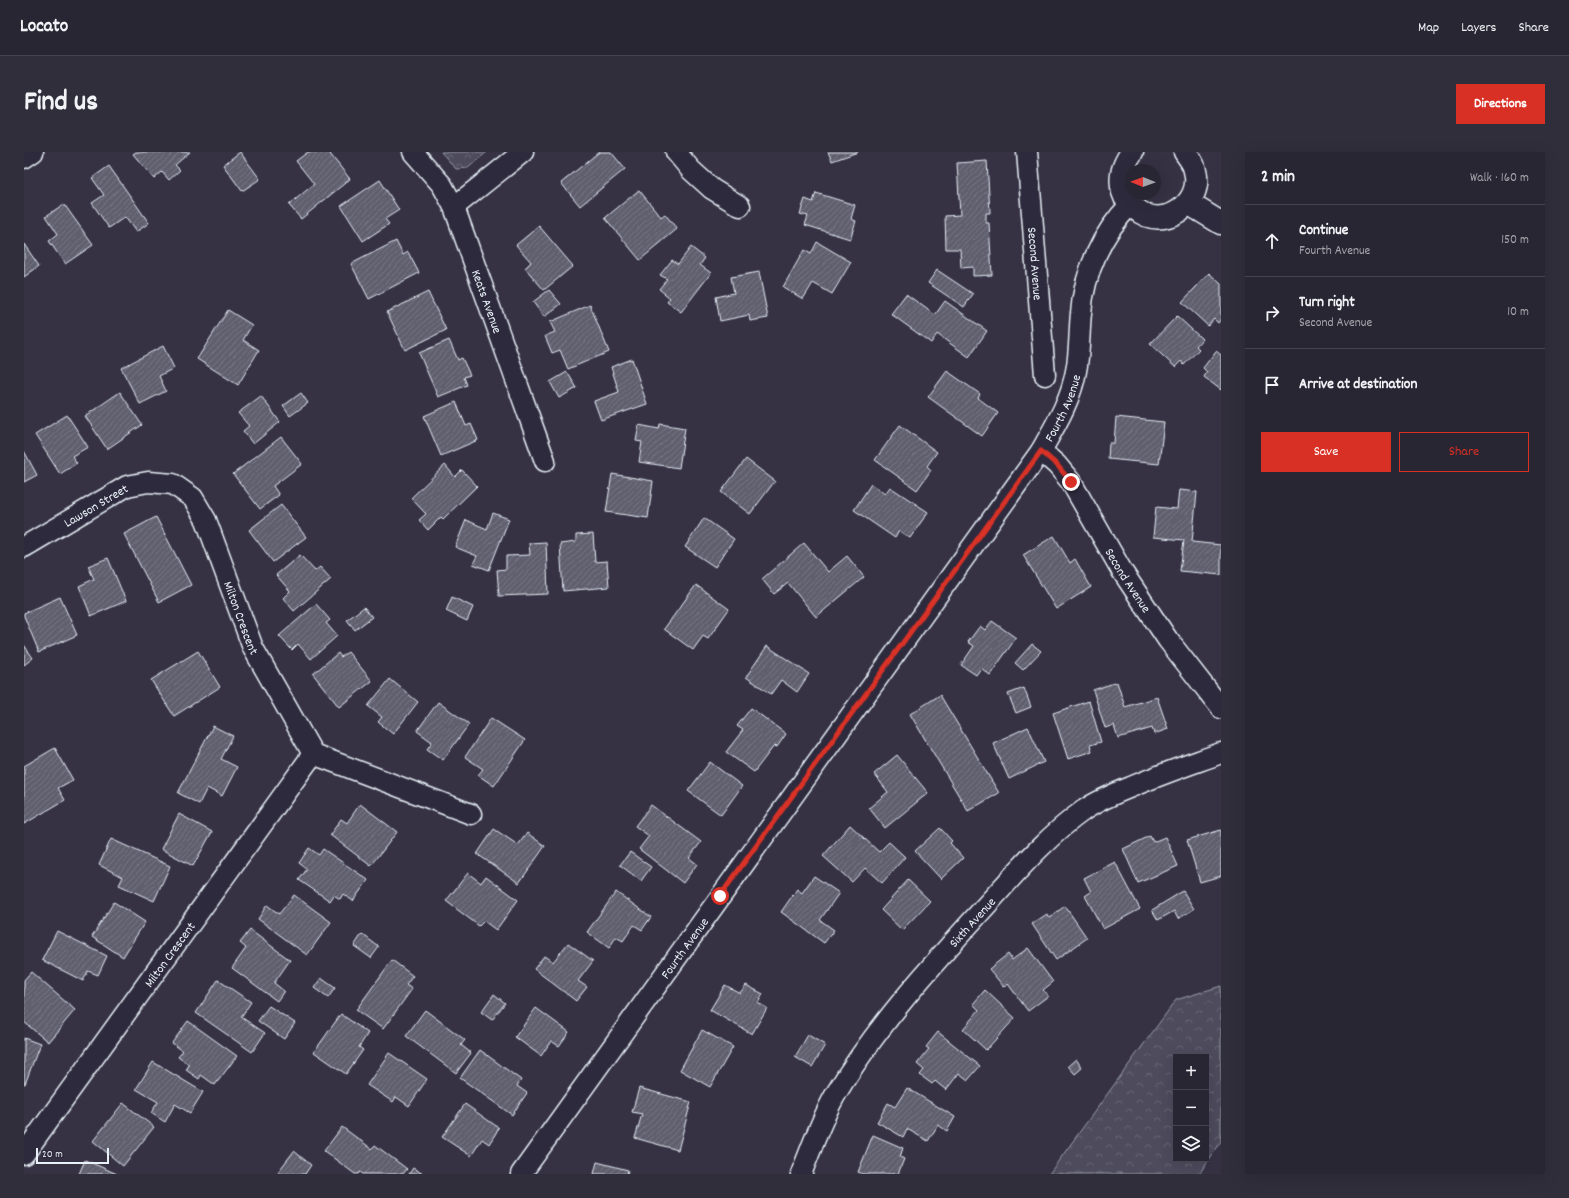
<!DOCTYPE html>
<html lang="en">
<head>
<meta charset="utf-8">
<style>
  body { margin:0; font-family:Dekko,sans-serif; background:#302e3b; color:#f1f3f6 }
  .controls { position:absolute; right:12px; bottom:12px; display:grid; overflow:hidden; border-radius:0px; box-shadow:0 4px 16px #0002 }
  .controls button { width:36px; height:36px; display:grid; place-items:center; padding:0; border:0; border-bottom:1px solid #44434e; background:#282633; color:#f1f3f6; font:20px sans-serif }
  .compass { position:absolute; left:1101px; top:12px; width:36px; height:36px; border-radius:50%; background:#282633; box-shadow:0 4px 16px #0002; rotate:271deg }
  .scale { position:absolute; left:12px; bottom:10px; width:73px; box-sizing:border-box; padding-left:4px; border:2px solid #e8f1f8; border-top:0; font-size:11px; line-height:14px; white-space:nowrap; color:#e8f1f8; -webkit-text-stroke:3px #2f2a3d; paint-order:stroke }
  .stop { position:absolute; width:12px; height:12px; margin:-9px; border:3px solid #d93025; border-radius:50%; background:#fff }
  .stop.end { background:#d93025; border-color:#fff; box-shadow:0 1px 4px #0008 }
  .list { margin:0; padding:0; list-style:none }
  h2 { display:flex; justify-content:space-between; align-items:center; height:52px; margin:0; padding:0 16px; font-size:17px }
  h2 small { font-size:13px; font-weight:400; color:#a5a5ac }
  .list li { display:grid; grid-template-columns:26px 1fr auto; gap:12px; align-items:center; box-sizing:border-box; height:72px; padding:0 16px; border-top:1px solid #44434e }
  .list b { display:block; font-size:15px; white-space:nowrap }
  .list p { margin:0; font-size:13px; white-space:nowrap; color:#a5a5ac }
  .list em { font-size:13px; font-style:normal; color:#a5a5ac }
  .actions { display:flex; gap:8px; padding:12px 16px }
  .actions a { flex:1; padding:9px 0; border:1px solid #d93025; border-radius:0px; text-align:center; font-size:14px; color:#d93025 }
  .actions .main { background:#d93025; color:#fff }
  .icon { flex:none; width:22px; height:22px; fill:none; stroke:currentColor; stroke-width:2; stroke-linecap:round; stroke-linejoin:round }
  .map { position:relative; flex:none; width:1197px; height:1022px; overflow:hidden; border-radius:0px }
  header { display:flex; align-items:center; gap:24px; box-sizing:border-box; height:56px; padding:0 20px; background:#282633; border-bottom:1px solid #44434e }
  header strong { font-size:19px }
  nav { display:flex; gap:22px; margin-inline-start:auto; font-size:14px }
  .intro { display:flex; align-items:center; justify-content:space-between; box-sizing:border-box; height:96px; padding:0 24px }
  h1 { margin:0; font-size:28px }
  .button { padding:10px 18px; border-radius:0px; background:#d93025; color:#fff; font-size:14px; font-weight:700 }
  main { display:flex; gap:24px; padding:0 24px }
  aside { flex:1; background:#282633; border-radius:0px; box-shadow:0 4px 16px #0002 }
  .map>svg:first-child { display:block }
</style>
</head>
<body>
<header>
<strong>Locato</strong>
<nav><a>Map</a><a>Layers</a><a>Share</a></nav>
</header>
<div class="intro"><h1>Find us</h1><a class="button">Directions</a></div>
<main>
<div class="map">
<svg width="1197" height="1022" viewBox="0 0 1197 1022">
  <defs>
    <pattern id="forest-crowns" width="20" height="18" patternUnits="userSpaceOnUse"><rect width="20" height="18" fill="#4d4b5c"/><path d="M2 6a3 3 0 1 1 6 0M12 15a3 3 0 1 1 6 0" fill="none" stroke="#676574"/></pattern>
    <pattern id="building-hatch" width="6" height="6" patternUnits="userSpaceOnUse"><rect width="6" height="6" fill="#605e6e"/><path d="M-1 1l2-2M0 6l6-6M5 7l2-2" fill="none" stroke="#777683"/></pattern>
  </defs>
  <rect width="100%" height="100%" fill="#363244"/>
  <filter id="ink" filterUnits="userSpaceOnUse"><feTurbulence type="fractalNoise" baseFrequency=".025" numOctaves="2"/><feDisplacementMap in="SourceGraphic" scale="8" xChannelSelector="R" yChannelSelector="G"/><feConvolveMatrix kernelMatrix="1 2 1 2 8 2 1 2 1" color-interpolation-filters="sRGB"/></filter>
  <g filter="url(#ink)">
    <path fill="url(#forest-crowns)" stroke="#9a9eaa" fill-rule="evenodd" d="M 417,0 L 463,0 L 444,16 L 432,17 Z
      M 1197,834 L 1197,990 L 1175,1022 L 1025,1022 L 1152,848 ZM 1152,905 L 1182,905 L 1182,1007 L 1152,1007 Z"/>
    <path fill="url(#building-hatch)" stroke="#e8f1f8" d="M 112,0 L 166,0 L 151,13 L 156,18 L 145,28 L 138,20 L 130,27 L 109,2 Z
      M 216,0 L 236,27 L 218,39 L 199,13 Z
      M 284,0 L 308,0 L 306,2 L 326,27 L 277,67 L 265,53 L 290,32 L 272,9 Z
      M 575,0 L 587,0 L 601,17 L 556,54 L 537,31 Z
      M 804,0 L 834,0 L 808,9 Z
      M 963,9 L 966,61 L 962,61 L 962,71 L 965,71 L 968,123 L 949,124 L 949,115 L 937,116 L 936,97 L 922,97 L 921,64 L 936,63 L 933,11 Z
      M 85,14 L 125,71 L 112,80 L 101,65 L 85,76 L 68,51 L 80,43 L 68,26 Z
      M 356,28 L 375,58 L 361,67 L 365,72 L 339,89 L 317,54 Z
      M 615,38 L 637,65 L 641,62 L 653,77 L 616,108 L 581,66 Z
      M 792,41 L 831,53 L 827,67 L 832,69 L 826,87 L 781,73 L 784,64 L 776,62 L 781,47 L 789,50 Z
      M 40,52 L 69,93 L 41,112 L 25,89 L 34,82 L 22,64 Z
      M 515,74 L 549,114 L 520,138 L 501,116 L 507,110 L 492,93 Z
      M 372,89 L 379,103 L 384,100 L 395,121 L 345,147 L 327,112 Z
      M 793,90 L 827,110 L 808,142 L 789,131 L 779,147 L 759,135 L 780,98 L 787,102 Z
      M 0,92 L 15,114 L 0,125 Z
      M 667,95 L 681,106 L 676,113 L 687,121 L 657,160 L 643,150 L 646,146 L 635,137 L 643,127 L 636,123 L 648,108 L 654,112 Z
      M 913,118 L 949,142 L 940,155 L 904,131 Z
      M 735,120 L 744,166 L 726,169 L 725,163 L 696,169 L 692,145 L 710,141 L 707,125 Z
      M 1185,121 L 1197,132 L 1197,167 L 1194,171 L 1190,167 L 1184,174 L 1158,150 Z
      M 525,138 L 537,152 L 520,165 L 509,150 Z
      M 404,140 L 422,178 L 381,198 L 363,160 Z
      M 882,142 L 911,163 L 921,149 L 963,179 L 945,205 L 913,182 L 907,191 L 867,162 Z
      M 566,153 L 585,200 L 544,217 L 536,198 L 528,201 L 521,184 L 531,180 L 526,170 Z
      M 204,158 L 228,173 L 219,188 L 235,198 L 214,233 L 173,207 Z
      M 1153,164 L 1178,187 L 1172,194 L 1175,197 L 1160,213 L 1157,209 L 1151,215 L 1126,192 Z
      M 425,188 L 434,208 L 438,206 L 446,223 L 440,225 L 443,233 L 414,245 L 395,201 Z
      M 139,194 L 150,216 L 135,224 L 142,239 L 116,252 L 97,216 Z
      M 1192,199 L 1197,203 L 1197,238 L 1180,225 L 1183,220 L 1179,216 Z
      M 608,207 L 623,252 L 577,268 L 570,249 L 595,240 L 587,215 Z
      M 923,219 L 956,242 L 954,246 L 974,261 L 958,284 L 904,245 Z
      M 543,220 L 553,236 L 535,246 L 526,230 Z
      M 96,240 L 118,273 L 83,297 L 61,264 Z
      M 277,241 L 284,251 L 266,264 L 259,254 Z
      M 237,244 L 256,270 L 229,292 L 219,279 L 225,274 L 214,261 Z
      M 432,250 L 442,274 L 447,272 L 454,288 L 417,304 L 400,264 Z
      M 43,263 L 64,295 L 48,304 L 53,311 L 36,322 L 11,283 Z
      M 1092,265 L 1140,270 L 1135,312 L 1084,307 L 1085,291 L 1090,291 Z
      M 636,272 L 661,276 L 655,316 L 615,310 L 618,290 L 612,289 L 615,273 L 635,277 Z
      M 876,273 L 913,300 L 903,314 L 907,318 L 893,338 L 851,308 Z
      M 257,285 L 278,312 L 249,334 L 255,343 L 236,357 L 209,322 Z
      M 0,299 L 13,323 L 0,330 Z
      M 722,307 L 751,329 L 726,362 L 697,340 Z
      M 421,313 L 431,325 L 438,318 L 453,334 L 419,367 L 417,365 L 404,378 L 395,368 L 402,362 L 387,346 Z
      M 588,322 L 629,329 L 624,366 L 582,360 Z
      M 847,332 L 861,342 L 866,335 L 904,360 L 886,386 L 875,379 L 871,386 L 830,358 Z
      M 1155,338 L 1173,340 L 1168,390 L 1197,393 L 1197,423 L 1156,419 L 1160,388 L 1129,385 L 1132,355 L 1153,357 Z
      M 257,353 L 282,385 L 249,410 L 225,378 Z
      M 469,361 L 485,367 L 465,418 L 449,412 L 453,404 L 431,395 L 442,368 L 463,377 Z
      M 132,365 L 167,433 L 135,450 L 100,382 Z
      M 680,366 L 710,387 L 691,415 L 661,395 Z
      M 569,382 L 571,410 L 583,409 L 585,435 L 539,439 L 536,392 L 552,390 L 552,383 Z
      M 1030,384 L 1046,411 L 1051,407 L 1067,435 L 1032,457 L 999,403 Z
      M 522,390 L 524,442 L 475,444 L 473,418 L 482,417 L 482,404 L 506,403 L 505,391 Z
      M 780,391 L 804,420 L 823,404 L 840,425 L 792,465 L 764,431 L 750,442 L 738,427 Z
      M 276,403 L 291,419 L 296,415 L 307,427 L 270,459 L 259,446 L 266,439 L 252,423 Z
      M 84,406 L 102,449 L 67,464 L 55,434 L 70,427 L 64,414 Z
      M 672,433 L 705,457 L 684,487 L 679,484 L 669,498 L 640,477 Z
      M 36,445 L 53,483 L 15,500 L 0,464 L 0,461 Z
      M 428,445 L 449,455 L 443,469 L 422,459 Z
      M 292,452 L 306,468 L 302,471 L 313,484 L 287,507 L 274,492 L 268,498 L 255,484 Z
      M 340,455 L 348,465 L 331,478 L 323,468 Z
      M 968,469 L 992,486 L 966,523 L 957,516 L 952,523 L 937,513 L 950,494 L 944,490 L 956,474 L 961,478 Z
      M 1008,492 L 1017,499 L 999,518 L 991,511 Z
      M 0,493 L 9,506 L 0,513 Z
      M 743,494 L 785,522 L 773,540 L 757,528 L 747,542 L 722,525 Z
      M 174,499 L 196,535 L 150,564 L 127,528 Z
      M 324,500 L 348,529 L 315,555 L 289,522 L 314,501 L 317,505 Z
      M 366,527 L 394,550 L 369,582 L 354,570 L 358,565 L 344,554 Z
      M 1093,530 L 1101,555 L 1133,545 L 1144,577 L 1130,582 L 1128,576 L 1094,586 L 1090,573 L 1081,576 L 1069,538 Z
      M 1000,536 L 1007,555 L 992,561 L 984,542 Z
      M 916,543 L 975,641 L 944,659 L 886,562 Z
      M 1065,549 L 1077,590 L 1066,593 L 1068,599 L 1044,607 L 1029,561 Z
      M 414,550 L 445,572 L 419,608 L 403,597 L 408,590 L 393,579 Z
      M 727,556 L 762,582 L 753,595 L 750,594 L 730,620 L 702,600 L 719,578 L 713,574 Z
      M 467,566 L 501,588 L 470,634 L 454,623 L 459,617 L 441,605 Z
      M 189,574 L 209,584 L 197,607 L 213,615 L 198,644 L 183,636 L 175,652 L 154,641 Z
      M 1004,575 L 1020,610 L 985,627 L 969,591 Z
      M 31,596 L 49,628 L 34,636 L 41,648 L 0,672 L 0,614 Z
      M 873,603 L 904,641 L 861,676 L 845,656 L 864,640 L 850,622 Z
      M 686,610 L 718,634 L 697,663 L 664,639 Z
      M 336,652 L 373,680 L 347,714 L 306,683 L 317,667 L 323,671 Z
      M 627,653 L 677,690 L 665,706 L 673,712 L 659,731 L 615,697 L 625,684 L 611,674 Z
      M 155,662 L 188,680 L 169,714 L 137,697 Z
      M 826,673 L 855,700 L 865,690 L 881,705 L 858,731 L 841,716 L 828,730 L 799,704 Z
      M 916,676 L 928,689 L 926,691 L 939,706 L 917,727 L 891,699 Z
      M 470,677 L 494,693 L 503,681 L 521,694 L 495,731 L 453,702 Z
      M 1197,678 L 1197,724 L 1176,730 L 1163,688 Z
      M 1126,684 L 1129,690 L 1141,685 L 1154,714 L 1114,731 L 1099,697 Z
      M 87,687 L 146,714 L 130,749 L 95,733 L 99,725 L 75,713 Z
      M 285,696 L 295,703 L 299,697 L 344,728 L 329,749 L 319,742 L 316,747 L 310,743 L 306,749 L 275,728 L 283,717 L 275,711 Z
      M 606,700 L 627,715 L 617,729 L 596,713 Z
      M 1091,710 L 1116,757 L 1079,777 L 1061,744 L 1067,740 L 1060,726 Z
      M 444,721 L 457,731 L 462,724 L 494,748 L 472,778 L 460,769 L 455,774 L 422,749 Z
      M 790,724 L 815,741 L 796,768 L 810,778 L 800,791 L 757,760 L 773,737 L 778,741 Z
      M 884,728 L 906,749 L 878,778 L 857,758 Z
      M 1159,739 L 1170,757 L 1154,767 L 1150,759 L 1134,768 L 1128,758 Z
      M 592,740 L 627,765 L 618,778 L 610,773 L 599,789 L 592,785 L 585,796 L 563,780 Z
      M 270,743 L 307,770 L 283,803 L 234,767 L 243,753 L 255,762 Z
      M 90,750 L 121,770 L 99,805 L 68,785 Z
      M 1041,754 L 1063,786 L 1032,808 L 1008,772 L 1023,762 L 1025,766 Z
      M 226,778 L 266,808 L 250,831 L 260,839 L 253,849 L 208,816 L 222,796 L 216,791 Z
      M 33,779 L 83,804 L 74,823 L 64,819 L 59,829 L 18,808 Z
      M 338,782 L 355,795 L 347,806 L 330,794 Z
      M 544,791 L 569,809 L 554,829 L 563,835 L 552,849 L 510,817 L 520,804 L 529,810 Z
      M 1004,796 L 1029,830 L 1019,838 L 1024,844 L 1004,859 L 984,832 L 980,835 L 965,817 L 984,802 L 988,808 Z
      M 368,808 L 389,824 L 382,833 L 388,837 L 359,877 L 332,858 Z
      M 7,820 L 51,858 L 24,890 L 0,870 L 0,828 Z
      M 297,826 L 311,836 L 304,846 L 290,836 Z
      M 194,828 L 227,850 L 217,865 L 241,881 L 228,900 L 172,861 Z
      M 701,833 L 716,841 L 722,833 L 739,842 L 734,851 L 743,856 L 728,882 L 686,858 Z
      M 961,838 L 991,866 L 962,898 L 939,877 L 955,858 L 949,852 Z
      M 470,842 L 481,851 L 468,868 L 457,860 Z
      M 245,854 L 271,871 L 260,887 L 234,869 Z
      M 512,856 L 545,880 L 535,894 L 527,889 L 517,904 L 491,885 Z
      M 401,858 L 441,888 L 437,893 L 447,901 L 432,921 L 382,884 Z
      M 317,862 L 344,881 L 335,895 L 339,898 L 322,922 L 290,900 Z
      M 164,869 L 213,904 L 191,933 L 177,923 L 175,927 L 162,918 L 165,913 L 154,905 L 159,899 L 148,891 Z
      M 678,878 L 709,895 L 686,935 L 656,918 Z
      M 914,880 L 956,914 L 944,928 L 935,921 L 922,938 L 911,929 L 908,932 L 896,923 L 900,918 L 893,912 L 905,897 L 902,895 Z
      M 784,883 L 801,893 L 788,915 L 771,905 Z
      M 0,886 L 16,892 L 1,932 L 0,932 Z
      M 456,898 L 497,928 L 493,934 L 503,941 L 488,963 L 436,926 Z
      M 365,901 L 403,927 L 385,954 L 372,945 L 369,950 L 343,933 Z
      M 1052,907 L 1058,916 L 1051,922 L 1044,914 Z
      M 129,910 L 179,940 L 166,961 L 151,952 L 141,970 L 127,961 L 134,950 L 112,937 Z
      M 615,936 L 667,950 L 654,998 L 611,986 L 618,962 L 608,960 Z
      M 883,936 L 931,965 L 923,979 L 914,973 L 904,989 L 883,977 L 879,985 L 853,970 L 864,951 L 871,955 Z
      M 99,951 L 130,975 L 99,1014 L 69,989 Z
      M 441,952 L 475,976 L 465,992 L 458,987 L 447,1004 L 418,985 Z
      M 318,975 L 348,997 L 351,993 L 383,1017 L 379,1022 L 339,1022 L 336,1020 L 335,1022 L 331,1022 L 300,999 Z
      M 849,983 L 879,996 L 876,1005 L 880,1007 L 874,1022 L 839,1022 L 834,1020 Z
      M 270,999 L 287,1013 L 281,1022 L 256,1022 L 254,1020 Z
      M 61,1008 L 93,1022 L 55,1022 Z
      M 573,1010 L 604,1018 L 603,1022 L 570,1022 Z
      M 389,1016 L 399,1022 L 385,1022 Z"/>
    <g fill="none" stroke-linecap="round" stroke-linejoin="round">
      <defs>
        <g id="minor">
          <path id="s1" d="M 389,0 L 418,33 L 430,55 L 521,309"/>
          <path d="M 652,0 L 667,18 L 688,37 L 716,54"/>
          <path id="s2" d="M 1003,0 L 1021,223"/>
          <path d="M 0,6 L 9,0"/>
          <path d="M 430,55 L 499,0"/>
          <path id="s3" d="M 1017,299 L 1033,313 L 1047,330 L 1098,419 L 1144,488 L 1197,556"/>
          <path id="s4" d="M 0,395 L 103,334 L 124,330 L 149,332 L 169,346 L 182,368 L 229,496 L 289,602 L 0,1002"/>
          <path d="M 289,602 L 447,662"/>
          <path id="s5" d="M 497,1022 L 1017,299 C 1031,274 1047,248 1052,219 C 1056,200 1055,180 1057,161 C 1060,121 1078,81 1106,53"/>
          <path id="s6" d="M 777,1022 C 788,995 798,965 813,940 C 852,875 908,813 959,757 C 991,722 1022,685 1060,658 C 1075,648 1092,641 1107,635 C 1137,622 1167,612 1197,601"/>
        </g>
        <path id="tertiary" d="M 1108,0 C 1099,13 1095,24 1099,40 C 1101,47 1106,53 1112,57 C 1138,80 1180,52 1171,19 C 1170,11 1165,6 1161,0
          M 1164,51 L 1197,71"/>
      </defs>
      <use href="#minor" stroke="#e8f1f8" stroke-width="23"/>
      <use href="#tertiary" stroke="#e8f1f8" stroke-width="25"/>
      <use href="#minor" stroke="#2f2a3d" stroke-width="20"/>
      <use href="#tertiary" stroke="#2f2a3d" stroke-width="22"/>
    </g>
  </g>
  <g fill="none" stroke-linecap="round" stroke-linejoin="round" filter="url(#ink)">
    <path stroke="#d93025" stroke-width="5" d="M 696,744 L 1017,299 L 1033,313 L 1047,330"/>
  </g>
  <g text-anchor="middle" stroke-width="4" stroke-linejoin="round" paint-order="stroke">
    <g font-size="13" fill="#e8f1f8" stroke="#2f2a3d">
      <text dy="5" stroke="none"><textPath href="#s2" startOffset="112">Second Avenue</textPath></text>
      <text dy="5" stroke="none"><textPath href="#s1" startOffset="169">Keats Avenue</textPath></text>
      <text dy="5" stroke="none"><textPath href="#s5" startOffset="939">Fourth Avenue</textPath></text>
      <text dy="5" stroke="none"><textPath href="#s4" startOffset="83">Lawson Street</textPath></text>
      <text dy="5" stroke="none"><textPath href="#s3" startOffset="157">Second Avenue</textPath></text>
      <text dy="5" stroke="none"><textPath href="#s4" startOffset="320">Milton Crescent</textPath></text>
      <text dy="5" stroke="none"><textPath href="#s6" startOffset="307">Sixth Avenue</textPath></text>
      <text dy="5" stroke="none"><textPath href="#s5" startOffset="279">Fourth Avenue</textPath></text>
      <text transform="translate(145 802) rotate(-54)" y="5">Milton Crescent</text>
    </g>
  </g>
</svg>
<div class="controls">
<button>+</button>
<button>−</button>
<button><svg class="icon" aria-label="layers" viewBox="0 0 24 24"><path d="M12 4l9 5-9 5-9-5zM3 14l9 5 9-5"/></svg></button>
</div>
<svg class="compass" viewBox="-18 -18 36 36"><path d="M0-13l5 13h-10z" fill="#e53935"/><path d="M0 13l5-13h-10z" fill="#a5a5ac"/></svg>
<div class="scale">20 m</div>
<div class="stop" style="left:696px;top:744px"></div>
<div class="stop end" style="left:1047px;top:330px"></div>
</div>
<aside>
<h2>2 min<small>Walk · 160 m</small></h2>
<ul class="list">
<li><svg class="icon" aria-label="ahead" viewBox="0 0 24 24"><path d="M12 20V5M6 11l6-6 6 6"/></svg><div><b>Continue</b><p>Fourth Avenue</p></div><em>150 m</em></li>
<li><svg class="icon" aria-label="right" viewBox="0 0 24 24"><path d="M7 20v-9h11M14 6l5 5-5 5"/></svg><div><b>Turn right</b><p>Second Avenue</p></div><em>10 m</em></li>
<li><svg class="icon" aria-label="arrive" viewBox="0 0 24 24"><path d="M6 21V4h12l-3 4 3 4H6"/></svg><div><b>Arrive at destination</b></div></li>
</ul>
<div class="actions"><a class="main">Save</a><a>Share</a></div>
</aside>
</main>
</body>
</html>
